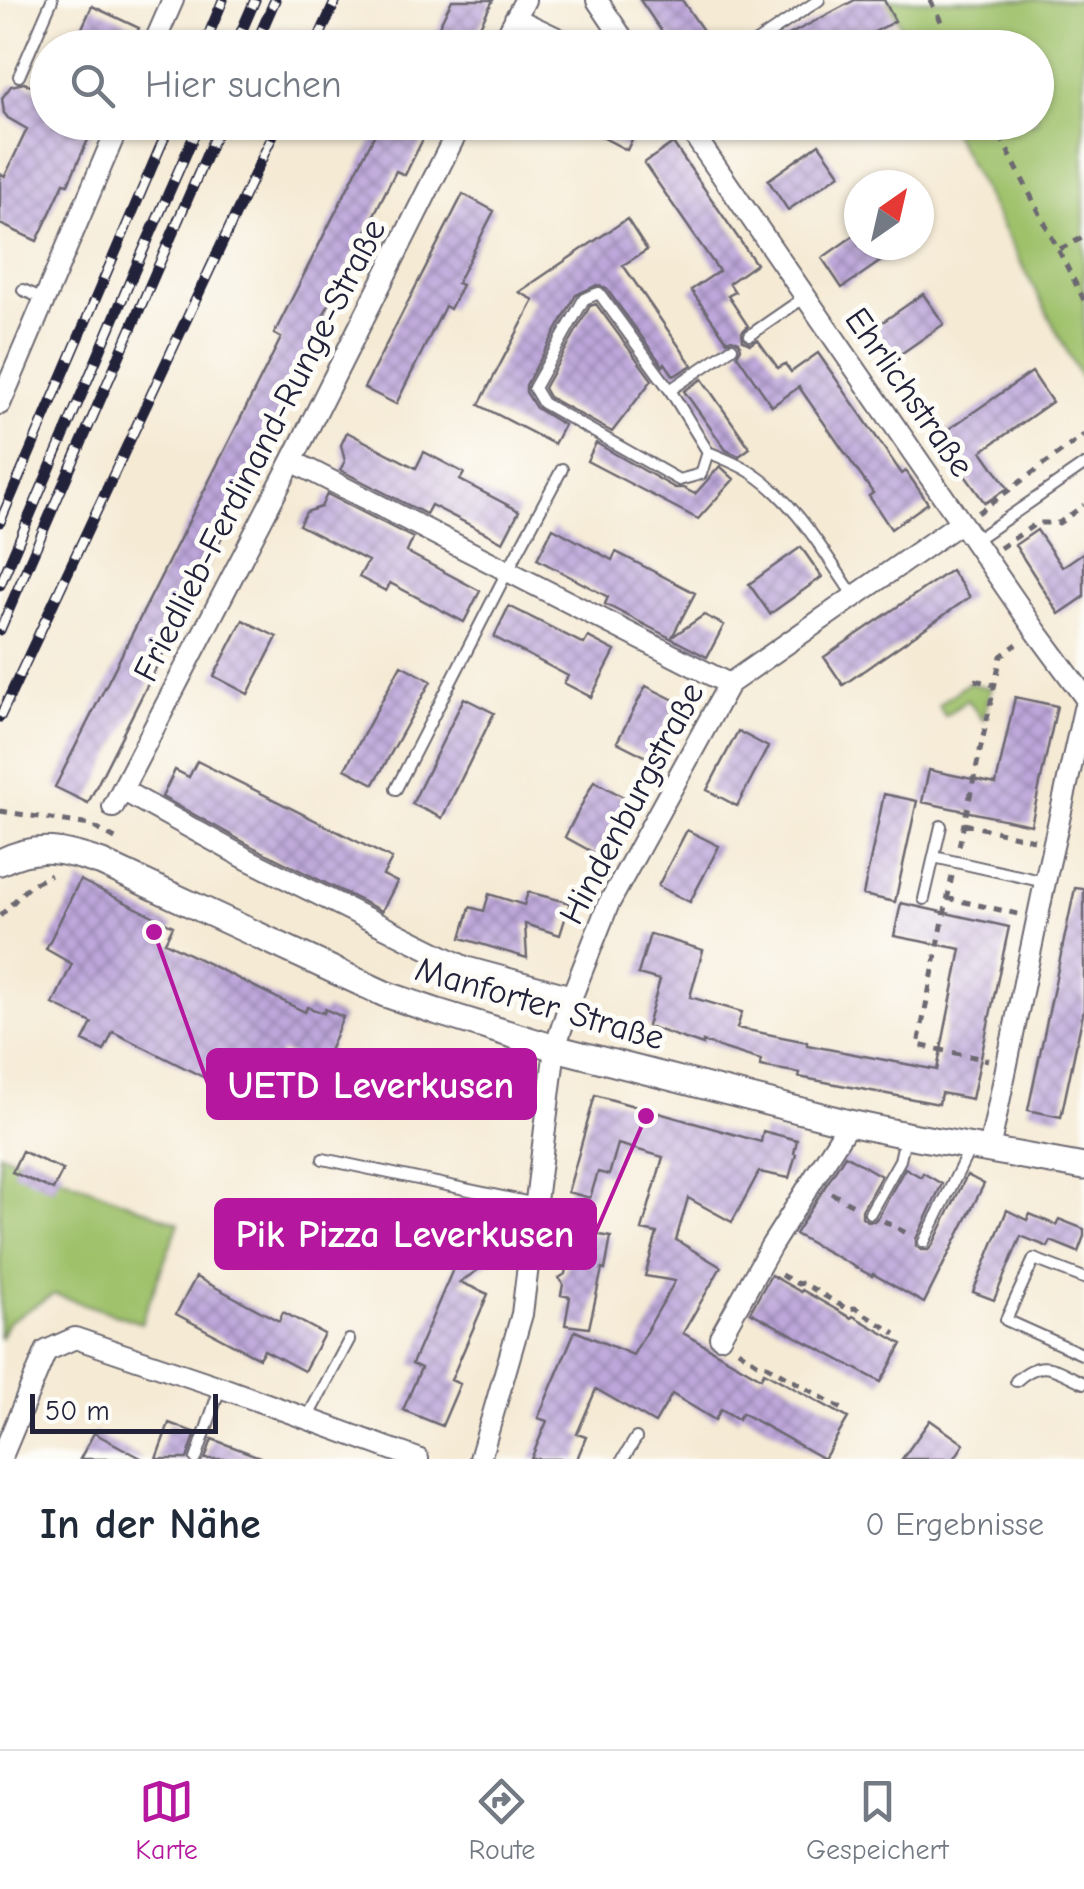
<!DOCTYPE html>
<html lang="de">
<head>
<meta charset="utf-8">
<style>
  body { margin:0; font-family:"Comic Neue",sans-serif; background:#f6f6f7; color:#1f2937 }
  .compass { position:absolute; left:844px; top:170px; width:90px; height:90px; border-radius:50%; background:#fff; box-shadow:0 2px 8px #0004; rotate:34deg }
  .scale { position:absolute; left:30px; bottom:25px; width:188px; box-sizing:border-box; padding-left:10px; border:5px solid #22223b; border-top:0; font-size:28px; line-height:35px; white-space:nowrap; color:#22223b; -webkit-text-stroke:8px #fdfcf7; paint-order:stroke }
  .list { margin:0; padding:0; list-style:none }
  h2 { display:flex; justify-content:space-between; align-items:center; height:130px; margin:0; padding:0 40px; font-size:42px }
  h2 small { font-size:32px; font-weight:400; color:#747a83 }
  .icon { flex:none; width:55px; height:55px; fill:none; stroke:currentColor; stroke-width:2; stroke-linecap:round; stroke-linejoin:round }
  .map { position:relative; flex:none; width:1084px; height:1459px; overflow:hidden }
  .search { position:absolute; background:#fff; box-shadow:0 2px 8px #0004; left:30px; right:30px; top:30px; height:110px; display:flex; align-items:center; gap:25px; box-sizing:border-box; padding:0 35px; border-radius:55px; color:#747a83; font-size:38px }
  .sheet { height:290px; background:#fff }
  nav { display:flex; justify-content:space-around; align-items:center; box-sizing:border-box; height:140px; border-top:2px solid #e0e1e3; background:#fff; font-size:28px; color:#747a83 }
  nav a { display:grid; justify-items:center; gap:5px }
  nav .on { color:#b5179e }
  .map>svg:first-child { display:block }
</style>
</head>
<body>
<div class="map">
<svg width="1084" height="1459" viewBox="0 0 1084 1459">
  <defs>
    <pattern id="building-cross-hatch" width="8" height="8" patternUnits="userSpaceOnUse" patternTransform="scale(2.5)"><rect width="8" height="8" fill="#bea7db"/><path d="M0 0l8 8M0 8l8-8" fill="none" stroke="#9a88b3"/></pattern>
  </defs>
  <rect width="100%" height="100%" fill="#fdfcf7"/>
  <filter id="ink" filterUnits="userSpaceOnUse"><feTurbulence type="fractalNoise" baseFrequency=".01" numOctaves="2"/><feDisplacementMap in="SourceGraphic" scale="20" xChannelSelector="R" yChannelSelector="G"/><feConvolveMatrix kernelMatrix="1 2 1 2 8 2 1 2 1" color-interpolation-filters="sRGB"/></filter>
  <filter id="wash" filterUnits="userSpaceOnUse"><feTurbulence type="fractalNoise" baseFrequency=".0048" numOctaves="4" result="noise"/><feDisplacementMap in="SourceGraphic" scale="40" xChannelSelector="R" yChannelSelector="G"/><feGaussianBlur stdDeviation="2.25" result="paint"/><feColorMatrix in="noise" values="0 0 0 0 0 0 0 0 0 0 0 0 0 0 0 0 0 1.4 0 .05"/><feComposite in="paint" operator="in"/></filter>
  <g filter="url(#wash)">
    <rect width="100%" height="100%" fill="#f5ead4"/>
    <path fill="#9fc16a" stroke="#607252" stroke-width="2.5" d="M 888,0 L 1084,0 L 1084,384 L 948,123 L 1036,122 L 1036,48 L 911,47 Z
      M 968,683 L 991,688 L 983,720 L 967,700 L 945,716 L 938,705 Z
      M 0,1153 L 179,1223 L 141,1323 L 54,1294 L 8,1322 L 0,1339 Z"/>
    <g id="blocks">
      <path fill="url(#building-cross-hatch)" d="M 452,0 L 493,0 L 469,48 L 428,48 Z
        M 640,0 L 682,0 L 715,48 L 673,48 Z
        M 855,0 L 884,0 L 895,21 L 844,48 L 764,48 Z
        M 92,6 L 139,28 L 130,48 L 73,48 Z
        M 24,83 L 44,92 L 48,85 L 48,122 L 96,122 L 68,184 L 64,183 L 37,241 L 0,224 L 0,174 L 5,176 L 27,129 L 8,118 L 4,113 L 2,98 L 11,86 Z
        M 381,122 L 390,122 L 423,139 L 405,175 L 396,171 L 324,314 L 332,318 L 88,803 L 55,787 L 281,338 L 274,334 Z
        M 573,122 L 640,122 L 627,150 Z
        M 673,143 L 756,264 L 729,283 L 735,292 L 728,296 L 748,326 L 742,332 L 743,341 L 750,344 L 758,340 L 778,368 L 785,364 L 791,372 L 818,353 L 902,474 L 906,471 L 928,503 L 891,529 L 869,496 L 873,493 L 799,387 L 772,406 L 737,355 L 741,348 L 739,342 L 732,339 L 727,341 L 691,290 L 719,271 L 644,163 Z
        M 819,144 L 840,174 L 788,210 L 768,180 Z
        M 463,194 L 494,211 L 457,283 L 462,285 L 450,309 L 445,306 L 396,404 L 364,388 Z
        M 627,219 L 647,250 L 623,265 L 692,365 L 674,376 L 665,363 L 663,366 L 606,288 L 597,285 L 576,295 L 526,385 L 526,392 L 536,408 L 564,425 L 554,444 L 479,405 L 534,300 L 519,292 Z
        M 859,232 L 859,245 L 904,245 L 842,288 L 822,258 Z
        M 923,294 L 944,324 L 892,360 L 871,330 Z
        M 596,304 L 652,380 L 612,432 L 549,397 L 544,388 L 590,306 Z
        M 1032,372 L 1052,402 L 982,451 L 1008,488 L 985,503 L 937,437 Z
        M 702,379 L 750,448 L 739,456 L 726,450 L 684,391 Z
        M 347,432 L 416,468 L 424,452 L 464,473 L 460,480 L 519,511 L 503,542 L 431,505 L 426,514 L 340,470 L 345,461 L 341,445 Z
        M 596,443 L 675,488 L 683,488 L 695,494 L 720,466 L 734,479 L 698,519 L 587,461 Z
        M 327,494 L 413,538 L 407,552 L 480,591 L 464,622 L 390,583 L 386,591 L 359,577 L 368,561 L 299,525 L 306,512 L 321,507 Z
        M 553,528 L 612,560 L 616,552 L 695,593 L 672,637 L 704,615 L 724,625 L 707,657 L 605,604 L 608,597 L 537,559 Z
        M 1037,530 L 1062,567 L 1084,552 L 1084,597 L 1059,614 L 1015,545 Z
        M 801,547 L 822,577 L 770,614 L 749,584 Z
        M 951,570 L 970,597 L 843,685 L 824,657 Z
        M 509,606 L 584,644 L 588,637 L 615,651 L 591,697 L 564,683 L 568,676 L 494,637 Z
        M 243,620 L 277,637 L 248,694 L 214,676 Z
        M 401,665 L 431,681 L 374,784 L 345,769 Z
        M 646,686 L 678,702 L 649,758 L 617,742 Z
        M 1015,697 L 1057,706 L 1031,825 L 922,802 L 929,770 L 996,784 Z
        M 464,698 L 494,713 L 442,818 L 412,804 Z
        M 738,731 L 768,747 L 737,806 L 707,790 Z
        M 197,761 L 392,859 L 383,875 L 397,882 L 382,911 L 253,847 L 162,797 L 175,770 L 189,777 Z
        M 594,781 L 627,799 L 598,855 L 565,837 Z
        M 884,794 L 917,801 L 895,902 L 863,895 Z
        M 687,830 L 719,846 L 690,902 L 658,886 Z
        M 80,880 L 173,926 L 165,942 L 305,1012 L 307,1007 L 324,1013 L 325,1009 L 343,1017 L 323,1066 L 281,1052 L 265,1091 L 236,1079 L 219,1085 L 113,1032 L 104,1051 L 83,1041 L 92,1023 L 53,1004 L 72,964 L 46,949 Z
        M 1075,888 L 1084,889 L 1084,1009 L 1061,1117 L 1028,1110 Z
        M 528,892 L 570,903 L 560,935 L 525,924 L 527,958 L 461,938 L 470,907 L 484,911 L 489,894 L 524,905 Z
        M 901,903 L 1009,927 L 972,1099 L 941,1093 L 939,1104 L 799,1077 L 800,1073 L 760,1066 L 761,1060 L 703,1042 L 703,1045 L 647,1026 L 660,980 L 638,974 L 650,934 L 703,950 L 690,997 L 742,1012 L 737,1028 L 807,1042 L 807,1045 L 937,1070 L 961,949 L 894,936 Z
        M 595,1095 L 761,1142 L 763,1131 L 797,1140 L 794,1153 L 796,1154 L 789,1178 L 759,1172 L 732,1222 L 688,1198 L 676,1240 L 721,1267 L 683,1333 L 761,1378 L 764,1372 L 848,1418 L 824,1459 L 742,1413 L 738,1419 L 721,1409 L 715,1420 L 672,1394 L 655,1423 L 596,1389 L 577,1434 L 586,1437 L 577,1459 L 531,1459 L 547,1421 L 538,1418 L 575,1331 L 633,1355 L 675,1281 L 645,1276 L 657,1233 L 642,1230 L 663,1157 L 618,1144 L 609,1175 L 598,1172 L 590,1198 L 568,1192 Z
        M 22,1151 L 63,1170 L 53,1190 L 12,1172 Z
        M 845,1155 L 881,1176 L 862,1210 L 862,1217 L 867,1221 L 874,1221 L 878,1217 L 905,1168 L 921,1177 L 923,1173 L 942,1184 L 916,1239 L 916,1246 L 921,1250 L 928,1250 L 932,1246 L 967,1175 L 984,1184 L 924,1303 L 873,1274 L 872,1276 L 795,1234 Z
        M 1007,1210 L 1027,1220 L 1030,1214 L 1056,1225 L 1059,1219 L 1084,1229 L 1084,1236 L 1078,1252 L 1051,1241 L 1048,1247 L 1021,1236 L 994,1300 L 973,1292 Z
        M 429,1212 L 514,1225 L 500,1236 L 496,1258 L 460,1282 L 488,1294 L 451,1380 L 460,1384 L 442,1426 L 403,1410 L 421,1368 L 412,1364 L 460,1253 L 423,1247 Z
        M 573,1230 L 611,1237 L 605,1270 L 602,1269 L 589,1328 L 565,1325 L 570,1297 L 561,1295 L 563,1284 L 559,1278 L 565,1274 Z
        M 771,1275 L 801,1292 L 802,1290 L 851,1318 L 853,1316 L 902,1344 L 881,1382 L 750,1312 Z
        M 196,1277 L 279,1321 L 283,1312 L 324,1334 L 304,1371 L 264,1350 L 259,1358 L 176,1314 Z
        M 930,1420 L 964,1444 L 954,1459 L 902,1459 Z
        M 169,1423 L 196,1433 L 187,1459 L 156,1459 Z
        M 94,1433 L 143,1459 L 80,1459 Z
        M 212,1439 L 260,1457 L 260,1459 L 205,1459 Z"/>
    </g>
  </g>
  <g filter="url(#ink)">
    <use href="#blocks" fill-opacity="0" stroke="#6c6871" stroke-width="2.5"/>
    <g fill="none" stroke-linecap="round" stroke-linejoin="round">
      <defs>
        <path id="service" d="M 747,48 L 819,0
          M 19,76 L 52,0
          M 23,290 L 44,299
          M 599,293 L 670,390 L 708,452 L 701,474 L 679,480 L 543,403 L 534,388 L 584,299 Z
          M 750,335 L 805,297
          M 670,390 L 732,348
          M 708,452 C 722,458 739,464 752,473 C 796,502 824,553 854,596
          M 974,541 L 1084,465
          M 396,789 L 507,572 L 562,469
          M 934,857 L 1045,882
          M 924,899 L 941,826
          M 323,1159 L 536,1204
          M 870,1213 L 900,1160 L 905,1138
          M 924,1242 L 970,1148
          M 1084,1278 L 1034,1259 L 1006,1320 L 1084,1355
          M 1016,1381 C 1043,1356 1055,1370 1084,1383
          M 307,1418 L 349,1340
          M 196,1459 L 220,1388
          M 623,1459 L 636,1438"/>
        <path id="minor" d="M 597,0 L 629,48
          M 515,18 L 578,48
          M 152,48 L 173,0
          M 500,48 L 525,0
          M 685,122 L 1036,631 L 1084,696
          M 0,404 L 120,122
          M 292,461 L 729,684
          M 122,790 L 247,859 L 465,967 L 572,996
          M 113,807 L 292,461 L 462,122
          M 989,1150 L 1045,882 L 1084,709
          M 720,1337 L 771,1246 L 849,1123
          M 1,1459 L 46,1351 L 75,1338 L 220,1387 L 418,1459
          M 480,1459 L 522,1314 L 555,1048 L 572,996 L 608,905 L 729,684 L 961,522"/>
        <path id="tertiary" d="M 0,862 C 39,843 64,850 102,863 L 385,994 L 438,1012 L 555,1048 L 849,1123 L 906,1135 L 1084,1167"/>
      </defs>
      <use href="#service" stroke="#6c6871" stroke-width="14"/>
      <use href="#minor" stroke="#6c6871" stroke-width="24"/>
      <use href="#tertiary" stroke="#6c6871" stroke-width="29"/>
      <path stroke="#6c6871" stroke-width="5" stroke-dasharray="8 8" stroke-linecap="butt" d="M 930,0 L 955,48
        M 993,122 L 1084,300
        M 1060,249 L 1084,237
        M 978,513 L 1084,435
        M 1000,548 L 1037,523 L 1059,523 L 1084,505
        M 975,680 L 994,685
        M 0,811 L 90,825 L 117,840
        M 964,824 L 1034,840
        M 959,846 L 1001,656 L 1017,644
        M 952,876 L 918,1045 L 988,1060
        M 947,898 L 1018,914
        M 0,916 L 30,885 L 51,875
        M 831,1193 L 857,1207
        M 884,1221 L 910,1235
        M 781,1275 L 798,1284 L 803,1283 L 847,1309 L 855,1308 L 896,1334
        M 738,1350 L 760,1365 L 764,1364 L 842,1409"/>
      <use href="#service" stroke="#fff" stroke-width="10"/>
      <use href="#minor" stroke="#fff" stroke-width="20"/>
      <use href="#tertiary" stroke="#fff" stroke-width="25"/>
      <defs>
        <path id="rail" d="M 203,48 L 223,0
          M 234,48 L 255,0
          M 254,48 L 275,0
          M 314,48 L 336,0
          M 0,522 L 171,122
          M 0,585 L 139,260 L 200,122
          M 0,630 L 221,122
          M 0,717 L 279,122"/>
      </defs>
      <use href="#rail" stroke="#22223b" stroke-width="11"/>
      <use href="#rail" stroke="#fdfcf7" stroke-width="8" stroke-dasharray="22" stroke-linecap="butt"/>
    </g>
  </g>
  <g text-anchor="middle" stroke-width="10" stroke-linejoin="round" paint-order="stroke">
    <g font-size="35" fill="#22223b" stroke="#fdfcf7">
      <text transform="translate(910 392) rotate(55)" y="12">Ehrlichstraße</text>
      <text transform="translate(259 450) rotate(-63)" y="12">Friedlieb-Ferdinand-Runge-Straße</text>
      <text transform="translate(631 803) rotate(-62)" y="12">Hindenburgstraße</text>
      <text transform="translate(540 1003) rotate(16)" y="12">Manforter Straße</text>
    </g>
  </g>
  <path fill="none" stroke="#b5179e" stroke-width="4" d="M154 932L208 1084M646 1116L595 1234"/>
  <g fill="#b5179e" stroke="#fdfcf7" stroke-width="4">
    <circle cx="154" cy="932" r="10"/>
    <circle cx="646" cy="1116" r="10"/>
  </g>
  <g fill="#b5179e" stroke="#b5179e" stroke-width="4">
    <rect x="208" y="1050" width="327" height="68" rx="10"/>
    <rect x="216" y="1200" width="379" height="68" rx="10"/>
  </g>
  <g font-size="38" text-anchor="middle" font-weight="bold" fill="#fff">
    <text x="371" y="1098">UETD Leverkusen</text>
    <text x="405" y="1247">Pik Pizza Leverkusen</text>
  </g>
</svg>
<svg class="compass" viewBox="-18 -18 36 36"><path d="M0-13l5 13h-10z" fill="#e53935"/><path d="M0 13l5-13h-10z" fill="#747a83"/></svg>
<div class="scale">50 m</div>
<div class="search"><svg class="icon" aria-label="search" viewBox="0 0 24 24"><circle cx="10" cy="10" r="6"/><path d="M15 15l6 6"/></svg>Hier suchen</div>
</div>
<section class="sheet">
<h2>In der Nähe<small>0 Ergebnisse</small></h2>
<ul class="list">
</ul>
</section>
<nav>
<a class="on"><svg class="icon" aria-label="map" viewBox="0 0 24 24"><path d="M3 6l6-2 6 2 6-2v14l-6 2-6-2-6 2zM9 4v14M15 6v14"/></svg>Karte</a>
<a><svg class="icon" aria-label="directions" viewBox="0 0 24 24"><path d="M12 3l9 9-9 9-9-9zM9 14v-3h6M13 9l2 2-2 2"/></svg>Route</a>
<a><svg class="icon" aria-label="saved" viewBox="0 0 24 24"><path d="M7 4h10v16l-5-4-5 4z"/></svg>Gespeichert</a>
</nav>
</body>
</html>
